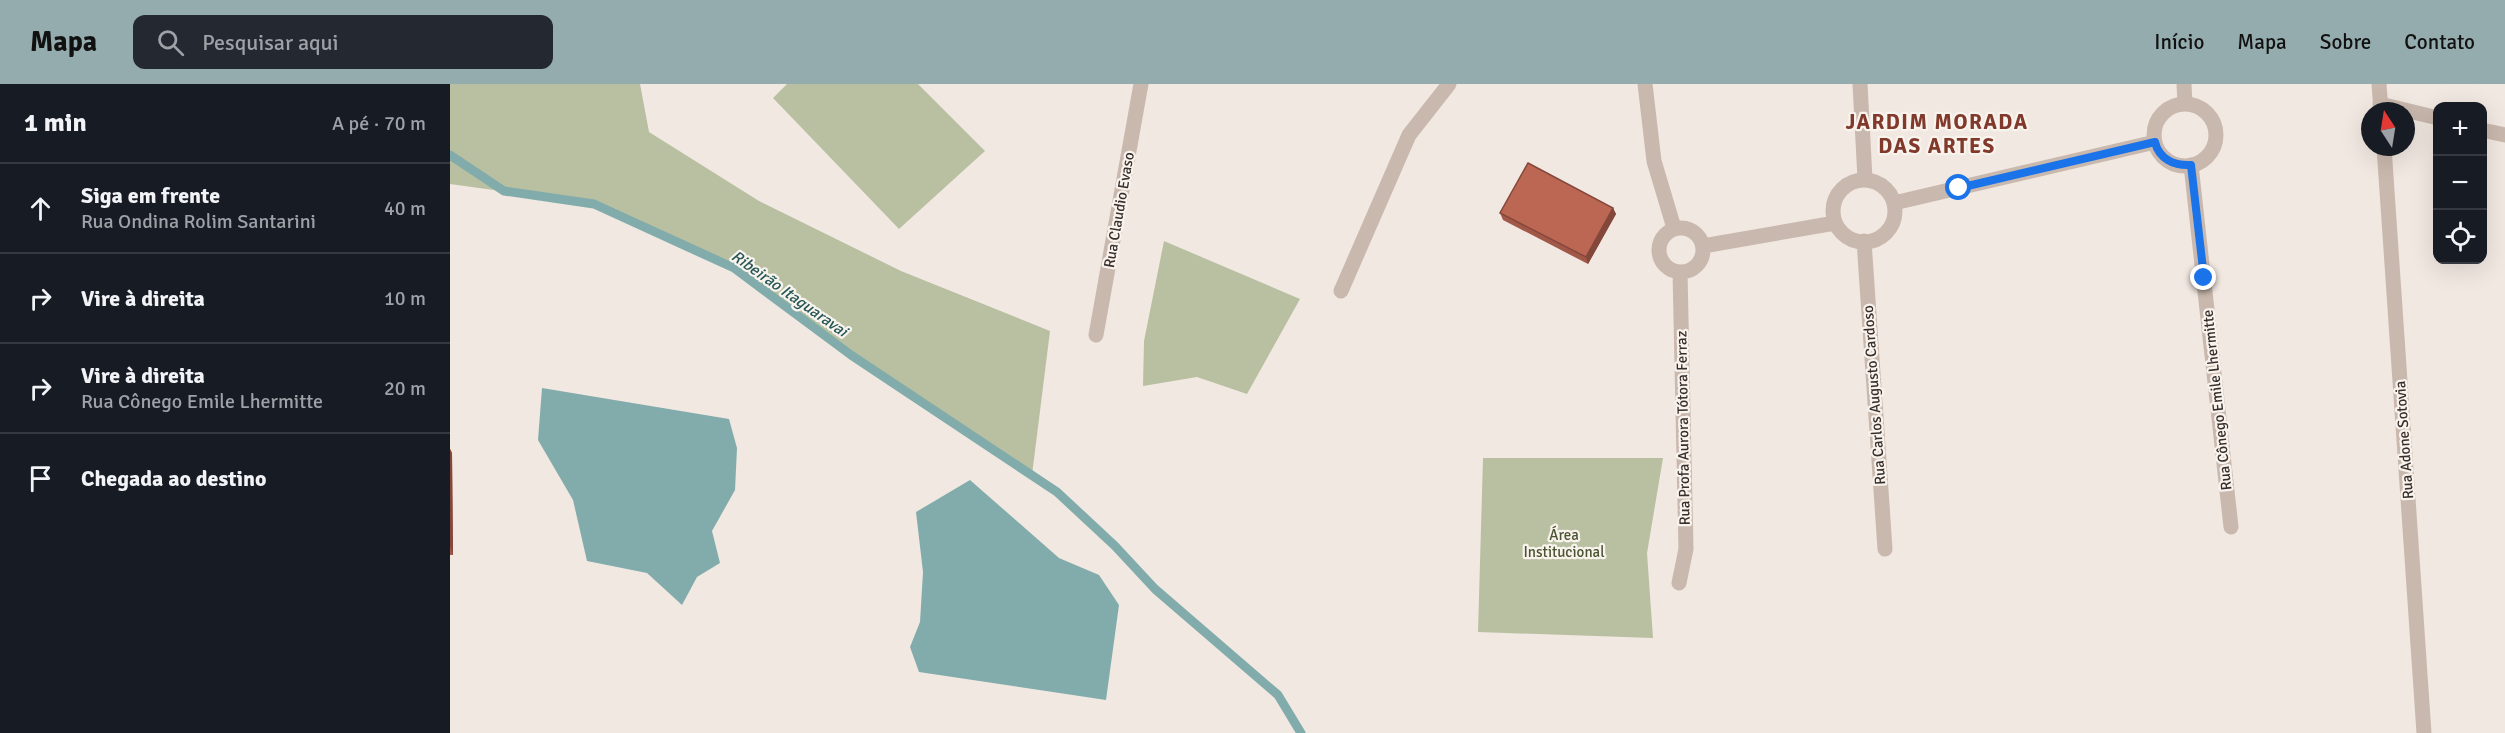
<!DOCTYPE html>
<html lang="pt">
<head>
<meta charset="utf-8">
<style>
  body { margin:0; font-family:Signika,sans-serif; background:#242831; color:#f1f3f6 }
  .controls { position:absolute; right:18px; top:18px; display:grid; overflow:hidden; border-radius:12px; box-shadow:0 6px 24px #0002 }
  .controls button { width:54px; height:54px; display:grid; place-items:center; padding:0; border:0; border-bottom:2px solid #363941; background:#171b24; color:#f1f3f6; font:30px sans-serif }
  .compass { position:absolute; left:1911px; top:18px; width:54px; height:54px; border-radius:50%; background:#171b24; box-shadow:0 6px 24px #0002; rotate:348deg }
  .stop { position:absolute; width:18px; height:18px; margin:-14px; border:4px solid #1a73e8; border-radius:50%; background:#fff }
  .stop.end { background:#1a73e8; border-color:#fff; box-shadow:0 2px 6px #0008 }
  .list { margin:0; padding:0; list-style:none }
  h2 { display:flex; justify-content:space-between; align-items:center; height:78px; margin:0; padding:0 24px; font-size:26px }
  h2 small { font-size:20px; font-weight:400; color:#9ea1a6 }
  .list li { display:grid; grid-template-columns:39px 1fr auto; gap:18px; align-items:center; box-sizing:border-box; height:90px; padding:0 24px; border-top:2px solid #363941 }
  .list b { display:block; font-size:22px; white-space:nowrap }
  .list p { margin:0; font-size:20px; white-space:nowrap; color:#9ea1a6 }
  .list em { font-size:20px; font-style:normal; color:#9ea1a6 }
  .icon { flex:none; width:33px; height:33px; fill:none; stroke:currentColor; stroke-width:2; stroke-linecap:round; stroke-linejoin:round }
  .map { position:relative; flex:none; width:2055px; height:649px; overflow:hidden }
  header { display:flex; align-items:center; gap:36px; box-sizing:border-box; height:84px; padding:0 30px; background:#95acae; color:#111 }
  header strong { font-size:28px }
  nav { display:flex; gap:33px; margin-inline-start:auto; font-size:21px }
  .search { width:420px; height:54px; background:#242831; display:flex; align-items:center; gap:15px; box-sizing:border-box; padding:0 21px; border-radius:12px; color:#9ea1a6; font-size:22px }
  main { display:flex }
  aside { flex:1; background:#171b24 }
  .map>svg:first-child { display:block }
</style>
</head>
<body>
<header>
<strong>Mapa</strong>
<div class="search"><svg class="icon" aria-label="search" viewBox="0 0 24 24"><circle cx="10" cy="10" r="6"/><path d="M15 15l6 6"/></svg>Pesquisar aqui</div>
<nav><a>Início</a><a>Mapa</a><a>Sobre</a><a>Contato</a></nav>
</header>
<main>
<aside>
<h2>1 min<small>A pé · 70 m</small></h2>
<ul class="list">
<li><svg class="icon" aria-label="ahead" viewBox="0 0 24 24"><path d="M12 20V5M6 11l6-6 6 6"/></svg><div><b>Siga em frente</b><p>Rua Ondina Rolim Santarini</p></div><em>40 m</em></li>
<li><svg class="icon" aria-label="right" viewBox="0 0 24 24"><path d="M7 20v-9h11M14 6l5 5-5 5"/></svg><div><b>Vire à direita</b></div><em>10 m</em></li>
<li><svg class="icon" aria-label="right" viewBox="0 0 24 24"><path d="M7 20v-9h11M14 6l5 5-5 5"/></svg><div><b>Vire à direita</b><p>Rua Cônego Emile Lhermitte</p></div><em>20 m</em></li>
<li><svg class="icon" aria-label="arrive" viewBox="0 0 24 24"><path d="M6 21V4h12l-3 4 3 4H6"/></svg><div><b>Chegada ao destino</b></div></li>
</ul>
</aside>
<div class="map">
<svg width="2055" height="649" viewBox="0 0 2055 649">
  <rect width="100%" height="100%" fill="#f1e8e1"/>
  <path fill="#b8c0a1" d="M 0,0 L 190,0 L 199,48 L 309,117 L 451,187 L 600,247 L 582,391 L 425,287 L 284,184 L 144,120 L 0,100 Z
    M 337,0 L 468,0 L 535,67 L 449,145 L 323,14 Z
    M 714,157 L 850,215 L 797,310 L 747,293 L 693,302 L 694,257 Z
    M 1033,374 L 1213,374 L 1197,469 L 1203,554 L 1028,548 Z"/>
  <path fill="#82acab" d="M 92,304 L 279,335 L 287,364 L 285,406 L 262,447 L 270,479 L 247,493 L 232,521 L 197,489 L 137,477 L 123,416 L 88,356 Z
    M 520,396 L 609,474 L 649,491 L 669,521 L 656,616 L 469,588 L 460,563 L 470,538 L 473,488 L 466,428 Z"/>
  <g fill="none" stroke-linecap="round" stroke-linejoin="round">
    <path stroke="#82acab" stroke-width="9" d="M 0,71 L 54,107 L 144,120 L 284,184 L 401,271 L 607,408 L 665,462 L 705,505 L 828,611 L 851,649"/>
    <path stroke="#c9b8ad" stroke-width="15" d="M 1195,0 L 1204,77 L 1224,144
      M 1410,0 L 1415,95
      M 1734,0 L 1735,20
      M 1929,0 L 1931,27
      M 1930,20 L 1988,34
      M1704 51a31 31 0 1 1 62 0a31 31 0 1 1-62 0Z
      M 2032,46 L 2055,51
      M 1934,63 L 1974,649
      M 1741,81 L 1781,443
      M1383 127a31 31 0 1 1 62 0a31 31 0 1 1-62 0Z
      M 1444,119 L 1705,58
      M1209 166a22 22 0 1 1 44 0a22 22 0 1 1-44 0Z
      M 1414,157 L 1435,465
      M 1253,162 L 1385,139
      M 891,207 L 959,51 L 999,0
      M 646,251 L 691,0
      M 1229,499 L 1236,465 L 1230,188"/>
  </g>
  <path fill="#a25848" d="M 1163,124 L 1166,130 L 1138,180 L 1053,136 L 1050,129 Z
    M 0,365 L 2,369 L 3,471 L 0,471 Z"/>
  <path fill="#84473b" d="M 1163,124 L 1166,130 L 1138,180 L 1136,173 Z
    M 0,365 L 2,369 L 3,471 L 0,462 Z"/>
  <path fill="#bc6654" stroke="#84473b" stroke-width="1.5" d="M 1078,79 L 1163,124 L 1136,173 L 1050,129 Z"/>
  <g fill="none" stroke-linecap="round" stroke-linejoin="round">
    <path stroke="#1a73e8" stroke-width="8" d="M 1509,104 L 1705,58 C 1709,75 1724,82 1741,81 L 1754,194"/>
  </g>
  <g text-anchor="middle" stroke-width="4.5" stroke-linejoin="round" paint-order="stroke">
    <g font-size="15" fill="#382e2b" stroke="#f9f3ed">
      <text transform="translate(669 126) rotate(-80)" y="5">Rua Claudio Evaso</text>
      <text transform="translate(1424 311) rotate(-94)" y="5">Rua Carlos Augusto Cardoso</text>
      <text transform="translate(1767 316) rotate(-96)" y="5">Rua Cônego Emile Lhermitte</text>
      <text transform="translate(1233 344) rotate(-91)" y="5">Rua Profa Aurora Tótora Ferraz</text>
      <text transform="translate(1954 356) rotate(-94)" y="5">Rua Adone Sotovia</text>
    </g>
    <g font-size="15" fill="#4a5431" stroke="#f9f3ed">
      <text x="1114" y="456">Área<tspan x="1114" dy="17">Institucional</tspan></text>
    </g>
    <g font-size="16" font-style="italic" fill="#245656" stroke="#f9f3ed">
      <text transform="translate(340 209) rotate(35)" y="6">Ribeirão Itaguaravai</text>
    </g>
    <g font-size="21" font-weight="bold" letter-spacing="1.5" fill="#80392b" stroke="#f9f3ed">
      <text x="1487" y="45">JARDIM MORADA<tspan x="1487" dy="24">DAS ARTES</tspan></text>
    </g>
  </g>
</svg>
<div class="controls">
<button>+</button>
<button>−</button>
<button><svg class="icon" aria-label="locate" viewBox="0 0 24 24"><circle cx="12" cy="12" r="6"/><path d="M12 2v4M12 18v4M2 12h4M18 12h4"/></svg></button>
</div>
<svg class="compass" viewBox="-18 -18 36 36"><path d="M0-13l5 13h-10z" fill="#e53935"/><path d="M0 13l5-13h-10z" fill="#9ea1a6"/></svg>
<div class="stop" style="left:1509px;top:104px"></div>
<div class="stop end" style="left:1754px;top:194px"></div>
</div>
</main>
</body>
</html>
